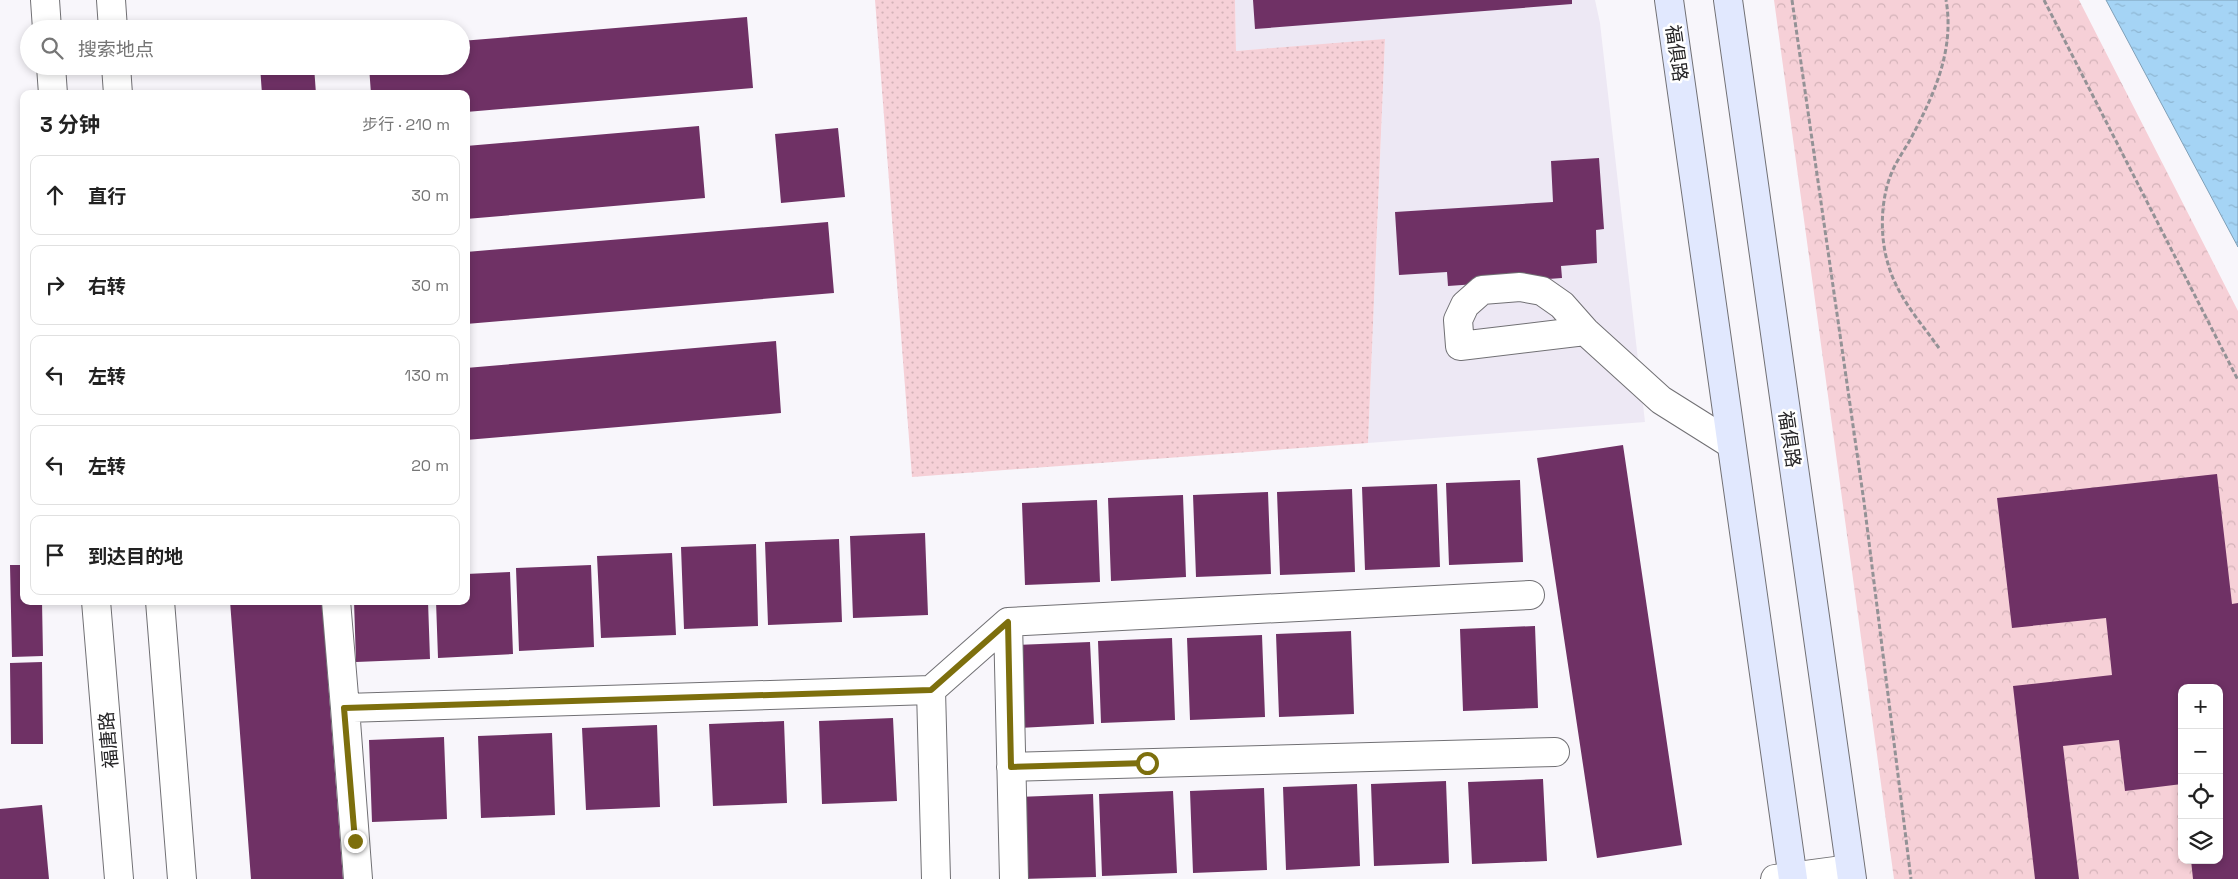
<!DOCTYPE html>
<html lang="zh">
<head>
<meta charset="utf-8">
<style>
  body { margin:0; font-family:"Space Grotesk","Noto Sans SC",sans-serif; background:#f2f2f2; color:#222 }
  .controls { position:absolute; right:15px; bottom:15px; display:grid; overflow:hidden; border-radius:10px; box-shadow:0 2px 8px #0003 }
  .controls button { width:45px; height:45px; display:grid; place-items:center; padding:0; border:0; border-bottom:1px solid #e0e0e0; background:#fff; color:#222; font:25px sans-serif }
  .stop { position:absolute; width:15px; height:15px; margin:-11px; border:4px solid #7d6f0d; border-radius:50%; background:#fff }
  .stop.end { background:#7d6f0d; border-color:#fff; box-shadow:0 1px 5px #0008 }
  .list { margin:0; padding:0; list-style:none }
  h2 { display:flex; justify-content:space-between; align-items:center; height:65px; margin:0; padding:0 20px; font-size:21px }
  h2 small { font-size:16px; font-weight:400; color:#767676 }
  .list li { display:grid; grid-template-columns:32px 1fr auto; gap:15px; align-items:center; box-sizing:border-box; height:80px; margin:0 10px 10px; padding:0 10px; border:1px solid #e0e0e0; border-radius:10px }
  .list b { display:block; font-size:19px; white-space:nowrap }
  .list em { font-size:16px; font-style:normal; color:#767676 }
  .icon { flex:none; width:28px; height:28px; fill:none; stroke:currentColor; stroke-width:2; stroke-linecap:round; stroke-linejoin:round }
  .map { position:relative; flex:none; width:2238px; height:879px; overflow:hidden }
  .search { position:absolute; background:#fff; box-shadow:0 2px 8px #0003; left:20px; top:20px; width:450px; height:55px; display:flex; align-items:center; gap:12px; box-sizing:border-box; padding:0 18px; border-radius:28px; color:#767676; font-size:19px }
  .panel { position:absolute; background:#fff; box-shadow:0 2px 8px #0003; left:20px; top:90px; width:450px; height:515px; border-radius:10px }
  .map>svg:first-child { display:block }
</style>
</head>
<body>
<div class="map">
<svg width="2238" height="879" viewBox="0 0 2238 879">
  <defs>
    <pattern id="grass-dots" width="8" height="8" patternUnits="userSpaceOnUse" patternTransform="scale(1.25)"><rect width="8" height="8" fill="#f6d0d7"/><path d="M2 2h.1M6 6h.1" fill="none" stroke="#d3b2b8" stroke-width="1.8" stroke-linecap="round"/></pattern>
    <pattern id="forest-crowns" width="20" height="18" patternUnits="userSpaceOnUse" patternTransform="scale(1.25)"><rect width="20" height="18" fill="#f6d0d7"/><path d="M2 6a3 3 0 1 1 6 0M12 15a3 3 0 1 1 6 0" fill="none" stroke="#d3b2b8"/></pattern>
    <pattern id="water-ripples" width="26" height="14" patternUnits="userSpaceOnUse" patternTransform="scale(1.25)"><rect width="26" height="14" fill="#a5d4f5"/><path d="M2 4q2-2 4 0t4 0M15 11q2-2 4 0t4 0" fill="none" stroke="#8eb6d2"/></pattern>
  </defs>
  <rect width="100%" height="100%" fill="#f8f6fb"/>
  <path fill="#ede8f4" d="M 1235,0 L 1595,0 L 1600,23 L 1645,422 L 1368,443 L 1385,40 L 1236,51 Z"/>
  <path fill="url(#grass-dots)" d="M 875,0 L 1235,0 L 1236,51 L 1385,39 L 1368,443 L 912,477 Z"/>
  <path fill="url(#forest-crowns)" fill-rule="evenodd" d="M 1774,0 L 2079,0 L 2238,311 L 2238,879 L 1894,879 ZM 2182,688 L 2219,688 L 2219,860 L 2182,860 Z"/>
  <path fill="url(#water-ripples)" stroke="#7f9fb7" d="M 2106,0 L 2238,0 L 2238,247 Z"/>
  <path fill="#6f3165" d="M 1253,0 L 1572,0 L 1572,4 L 1255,29 Z
    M 747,17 L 753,88 L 466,112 L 466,94 L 371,94 L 369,66 L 461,66 L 461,41 Z
    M 260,66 L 314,66 L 316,94 L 262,94 Z
    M 699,126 L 705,198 L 466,219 L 466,146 Z
    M 838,128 L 845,197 L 781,203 L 775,134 Z
    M 1599,158 L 1604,229 L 1596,230 L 1597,263 L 1561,266 L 1562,278 L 1448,286 L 1447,272 L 1399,275 L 1395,212 L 1553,202 L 1551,161 Z
    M 828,222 L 834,293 L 466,324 L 466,252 Z
    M 776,341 L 781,413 L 466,440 L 466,368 Z
    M 1623,445 L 1682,845 L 1597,858 L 1537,458 Z
    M 2217,474 L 2232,604 L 2238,603 L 2238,879 L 2193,879 L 2191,860 L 2219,860 L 2219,688 L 2182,688 L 2182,784 L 2125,791 L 2119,740 L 2063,746 L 2079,879 L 2035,879 L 2013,686 L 2112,675 L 2106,618 L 2012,628 L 1997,498 Z
    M 1520,480 L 1523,562 L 1449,565 L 1446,483 Z
    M 1437,484 L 1440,567 L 1365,570 L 1362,487 Z
    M 1352,489 L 1355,572 L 1280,575 L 1277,492 Z
    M 1268,492 L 1271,574 L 1196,577 L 1193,495 Z
    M 1183,495 L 1186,577 L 1111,581 L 1108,498 Z
    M 1097,500 L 1100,582 L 1025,585 L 1022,503 Z
    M 925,533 L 928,615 L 853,618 L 850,536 Z
    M 839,539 L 842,622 L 768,625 L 765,542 Z
    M 756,544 L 758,626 L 684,629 L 681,547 Z
    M 672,553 L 676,635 L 601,638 L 597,556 Z
    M 10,565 L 24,565 L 24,601 L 42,601 L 43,656 L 12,657 Z
    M 591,565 L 594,647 L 519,651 L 516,568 Z
    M 510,572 L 513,654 L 438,658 L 436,601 L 466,601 L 466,574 Z
    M 230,601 L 322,601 L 343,879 L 251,879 Z
    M 354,601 L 428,601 L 430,659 L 356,662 Z
    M 1535,626 L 1538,708 L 1463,711 L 1460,629 Z
    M 1351,631 L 1354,714 L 1279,717 L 1276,634 Z
    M 1262,635 L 1265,717 L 1190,720 L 1187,638 Z
    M 1172,638 L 1175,720 L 1101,723 L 1098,641 Z
    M 1090,642 L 1094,724 L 1019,728 L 1015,645 Z
    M 42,662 L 43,744 L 11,744 L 10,663 Z
    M 893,718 L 897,801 L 822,804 L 819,721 Z
    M 784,721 L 787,803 L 713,806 L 709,724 Z
    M 657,725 L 660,807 L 586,810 L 582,728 Z
    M 552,733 L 555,815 L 481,818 L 478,736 Z
    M 444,737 L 447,819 L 372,822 L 369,740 Z
    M 1543,779 L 1547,861 L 1472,864 L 1468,782 Z
    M 1446,781 L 1449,863 L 1374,866 L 1371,784 Z
    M 1357,784 L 1360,866 L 1286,870 L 1283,787 Z
    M 1264,788 L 1267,870 L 1193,873 L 1190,791 Z
    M 1173,791 L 1177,873 L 1102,876 L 1099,794 Z
    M 1093,794 L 1096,877 L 1021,879 L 1018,797 Z
    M 42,805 L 49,879 L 0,879 L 0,809 Z"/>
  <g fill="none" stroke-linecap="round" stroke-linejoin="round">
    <defs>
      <path id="minor" d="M 1585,331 L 1460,346 L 1458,320 L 1465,305 L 1482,290 L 1520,287 L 1542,291 L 1562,305 L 1585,331 L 1661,400 L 1731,444
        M 336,601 L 345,708
        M 1008,622 L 1014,879
        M 931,690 L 936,879
        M 1011,767 L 1555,752
        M 358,879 L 345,708 L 931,690 L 1008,622 L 1530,595
        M 1775,879 L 1850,869"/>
      <path id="tertiary" d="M 45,0 L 47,29
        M 111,0 L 113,29
        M 51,66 L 53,94
        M 116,66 L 118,94
        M 96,601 L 119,879
        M 160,601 L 182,879"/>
      <path id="secondary" d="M 1669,0 L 1793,879
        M 1728,0 L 1852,879"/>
    </defs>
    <use href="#minor" stroke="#717074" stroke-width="30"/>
    <use href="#tertiary" stroke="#717074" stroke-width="30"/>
    <use href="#secondary" stroke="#717074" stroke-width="30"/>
    <path stroke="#949296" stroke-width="3" stroke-dasharray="5 2.5" stroke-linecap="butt" d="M 1792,0 L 1864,502 L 1911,879
      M 2044,0 L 2238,380
      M 1939,348 C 1921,323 1898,297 1889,267 C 1880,240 1880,204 1890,177 C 1894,165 1903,152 1910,140 C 1933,97 1955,51 1946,0"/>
    <use href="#minor" stroke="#fff" stroke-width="28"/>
    <use href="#tertiary" stroke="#fff" stroke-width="28"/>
    <use href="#secondary" stroke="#e1e8fe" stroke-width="28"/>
  </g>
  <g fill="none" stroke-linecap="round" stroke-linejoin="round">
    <path stroke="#7d6f0d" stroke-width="6" d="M 355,841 L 344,708 L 931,690 L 1008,622 L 1011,767 L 1147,763"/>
  </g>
  <g text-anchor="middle" stroke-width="5" stroke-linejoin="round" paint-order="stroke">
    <g font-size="19" fill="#252426" stroke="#fff">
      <text transform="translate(1677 53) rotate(82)" y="7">福俱路</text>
      <text transform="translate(1790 439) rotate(82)" y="7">福俱路</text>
      <text transform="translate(108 740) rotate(-95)" y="7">福唐路</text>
    </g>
  </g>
</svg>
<div class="controls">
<button>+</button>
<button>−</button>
<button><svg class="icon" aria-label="locate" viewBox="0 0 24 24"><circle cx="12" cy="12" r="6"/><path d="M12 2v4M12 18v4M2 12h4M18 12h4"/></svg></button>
<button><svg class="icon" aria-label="layers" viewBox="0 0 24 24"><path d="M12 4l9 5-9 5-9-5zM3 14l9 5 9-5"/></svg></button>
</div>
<div class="stop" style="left:1147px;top:763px"></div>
<div class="stop end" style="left:355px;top:841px"></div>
<div class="search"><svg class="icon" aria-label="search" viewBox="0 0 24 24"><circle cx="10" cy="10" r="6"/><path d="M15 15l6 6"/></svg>搜索地点</div>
<section class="panel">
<h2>3 分钟<small>步行 · 210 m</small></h2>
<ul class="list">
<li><svg class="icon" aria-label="ahead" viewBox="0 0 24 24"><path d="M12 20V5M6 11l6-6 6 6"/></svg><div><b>直行</b></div><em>30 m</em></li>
<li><svg class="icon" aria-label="right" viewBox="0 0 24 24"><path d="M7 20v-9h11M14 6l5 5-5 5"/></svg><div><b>右转</b></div><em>30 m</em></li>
<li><svg class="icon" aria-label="left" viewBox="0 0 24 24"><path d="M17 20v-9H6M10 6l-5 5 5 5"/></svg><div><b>左转</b></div><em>130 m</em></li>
<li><svg class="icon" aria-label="left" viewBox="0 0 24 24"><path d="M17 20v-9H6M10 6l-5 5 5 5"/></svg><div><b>左转</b></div><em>20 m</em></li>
<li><svg class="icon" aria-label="arrive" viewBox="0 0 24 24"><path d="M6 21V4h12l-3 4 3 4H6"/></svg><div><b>到达目的地</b></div></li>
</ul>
</section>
</div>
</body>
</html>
